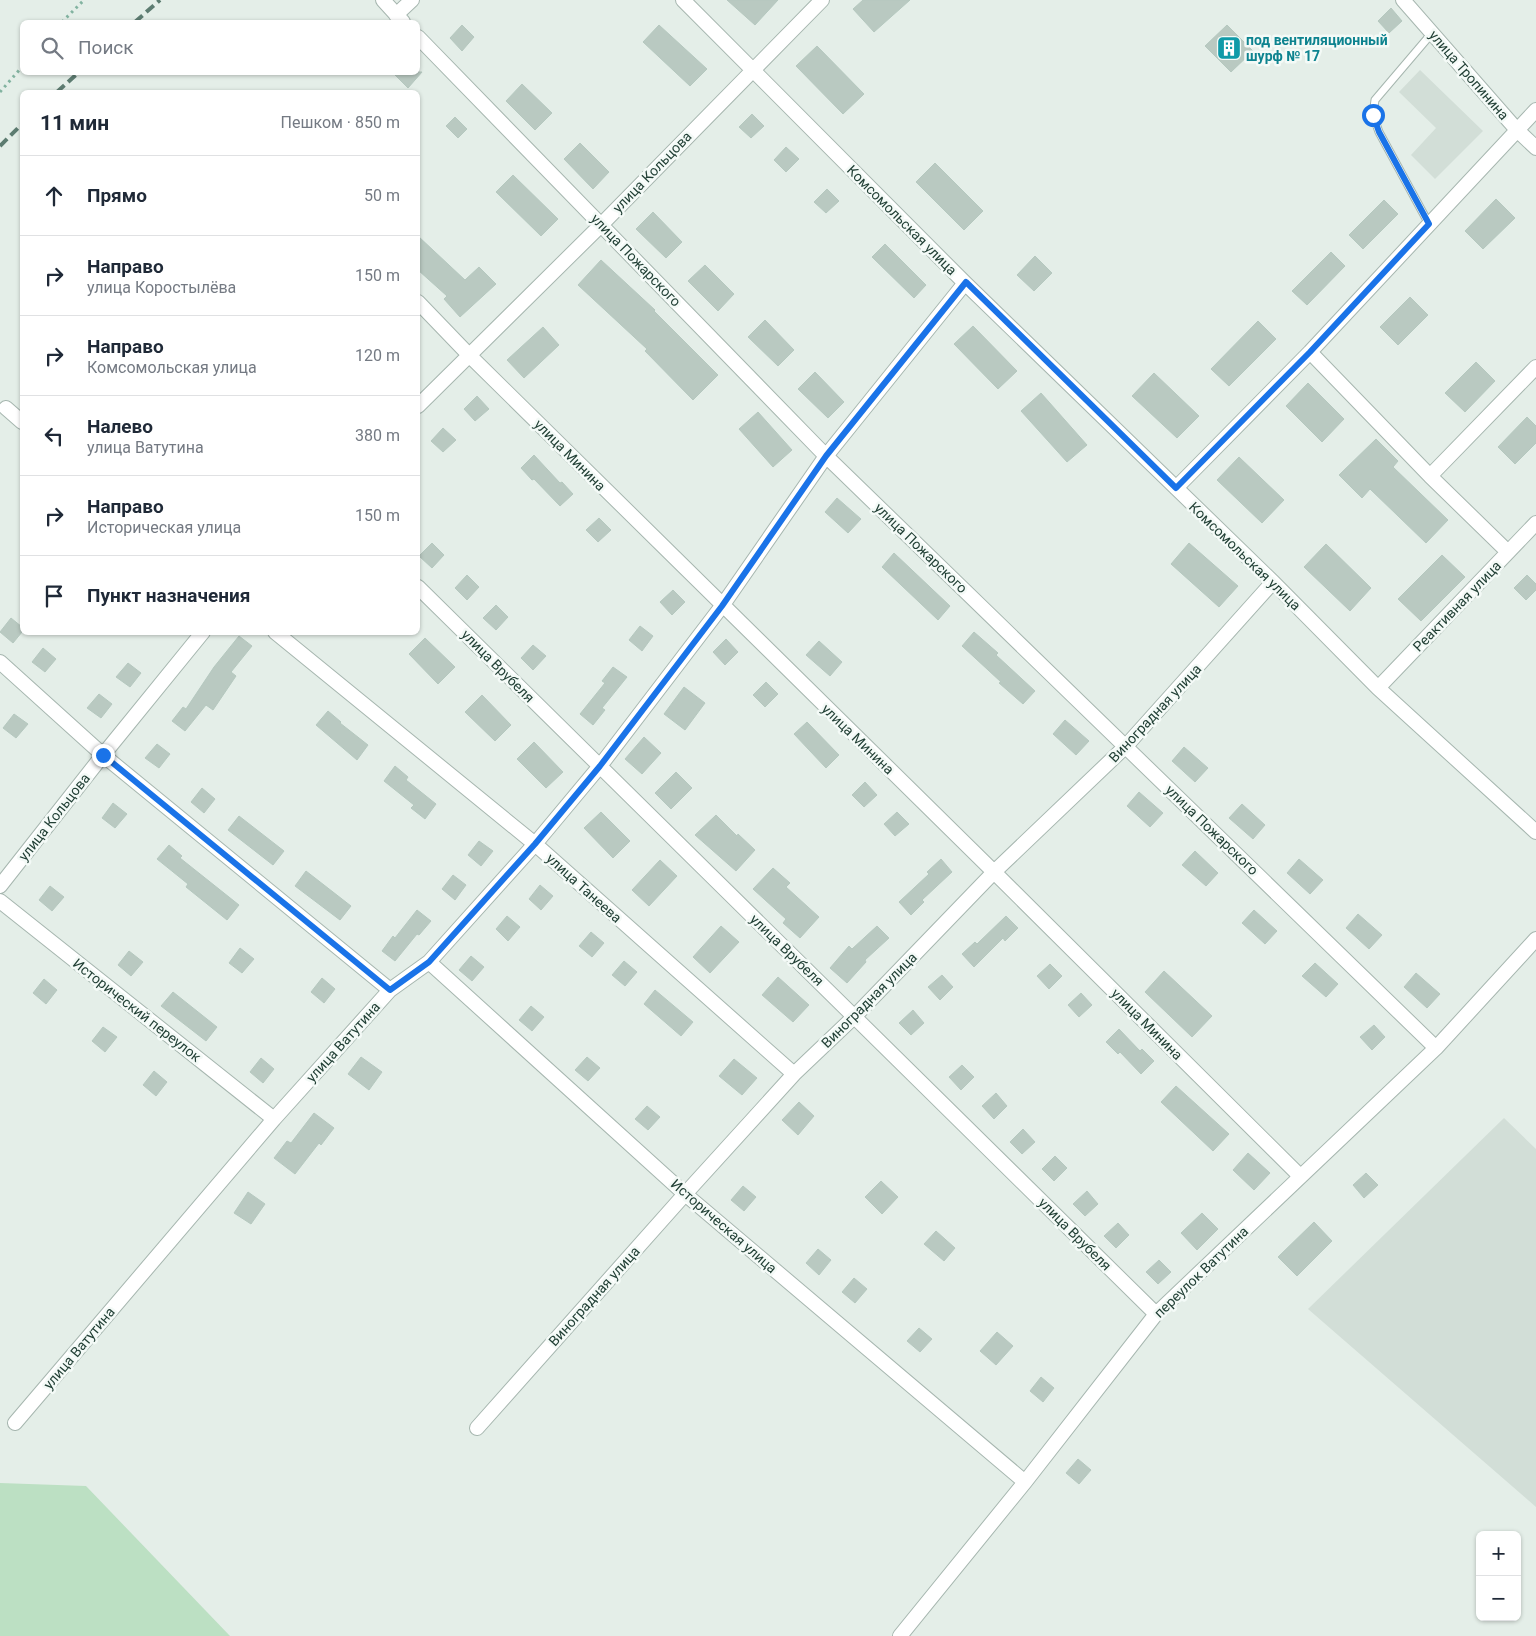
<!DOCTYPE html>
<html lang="ru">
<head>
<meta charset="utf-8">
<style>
  body { margin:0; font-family:Roboto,sans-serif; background:#f2f2f3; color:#1f2937 }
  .controls { position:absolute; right:15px; bottom:15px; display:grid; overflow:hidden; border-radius:8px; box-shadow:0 1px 4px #0004 }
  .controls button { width:45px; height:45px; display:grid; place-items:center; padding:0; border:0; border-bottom:1px solid #e0e1e3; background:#fff; color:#1f2937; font:25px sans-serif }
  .stop { position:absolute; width:15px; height:15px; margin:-11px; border:4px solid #1a73e8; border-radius:50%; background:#fff }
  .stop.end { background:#1a73e8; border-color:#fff; box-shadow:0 1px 5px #0008 }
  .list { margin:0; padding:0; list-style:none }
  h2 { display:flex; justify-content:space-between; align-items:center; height:65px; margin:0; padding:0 20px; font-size:21px }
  h2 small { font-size:16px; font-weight:400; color:#747a83 }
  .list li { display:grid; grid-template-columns:32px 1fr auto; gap:15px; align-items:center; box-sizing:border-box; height:80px; padding:0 20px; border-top:1px solid #e0e1e3 }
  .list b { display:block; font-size:19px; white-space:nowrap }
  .list p { margin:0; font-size:16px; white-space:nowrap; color:#747a83 }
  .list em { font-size:16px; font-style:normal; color:#747a83 }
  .icon { flex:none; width:28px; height:28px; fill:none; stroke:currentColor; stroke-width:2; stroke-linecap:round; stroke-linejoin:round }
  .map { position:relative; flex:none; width:1536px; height:1636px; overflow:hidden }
  .search { position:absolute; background:#fff; box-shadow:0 1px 4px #0004; left:20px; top:20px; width:400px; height:55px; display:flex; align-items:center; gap:12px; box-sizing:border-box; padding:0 18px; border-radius:8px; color:#747a83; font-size:19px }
  .panel { position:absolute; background:#fff; box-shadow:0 1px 4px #0004; left:20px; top:90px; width:400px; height:545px; border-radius:8px }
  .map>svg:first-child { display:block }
</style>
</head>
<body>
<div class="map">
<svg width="1536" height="1636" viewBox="0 0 1536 1636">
  <rect width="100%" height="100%" fill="#e4eee8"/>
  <path fill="#d2ded7" d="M 1420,70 L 1483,131 L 1435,179 L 1411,155 L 1436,128 L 1399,92 Z
    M 1504,1118 L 1536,1149 L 1536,1507 L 1308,1309 Z"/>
  <path fill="#bce0c3" d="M 0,1483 L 86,1486 L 230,1636 L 0,1636 Z"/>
  <path fill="#b9c9c1" stroke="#b5c8bf" d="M 727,0 L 778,0 L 755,25 Z
    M 863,0 L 910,0 L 874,32 L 853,9 Z
    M 1391,8 L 1402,21 L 1389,33 L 1378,21 Z
    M 462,25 L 474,37 L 462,51 L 450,38 Z
    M 659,25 L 707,69 L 690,86 L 643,42 Z
    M 1227,25 L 1253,51 L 1231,72 L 1205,46 Z
    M 817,46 L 864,94 L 843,114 L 796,66 Z
    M 392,72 L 422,72 L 408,88 Z
    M 522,84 L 552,113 L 535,130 L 506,101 Z
    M 752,114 L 764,126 L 751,138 L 739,127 Z
    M 455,117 L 467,129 L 458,138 L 446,126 Z
    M 580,143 L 609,172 L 593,189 L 564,159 Z
    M 786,147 L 799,159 L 786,172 L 774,160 Z
    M 935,163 L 983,211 L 964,230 L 916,182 Z
    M 513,175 L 558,219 L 541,236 L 496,192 Z
    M 827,189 L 839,201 L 826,213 L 814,202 Z
    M 1496,199 L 1515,218 L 1483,249 L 1465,231 Z
    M 1384,200 L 1398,214 L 1363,249 L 1349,235 Z
    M 653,212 L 682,242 L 666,258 L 636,229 Z
    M 418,236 L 465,280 L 479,267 L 496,284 L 460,317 L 444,299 L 447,296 L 418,270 Z
    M 885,244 L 926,285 L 914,298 L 872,257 Z
    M 1331,252 L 1345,266 L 1307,305 L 1292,291 Z
    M 1035,256 L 1052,273 L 1034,291 L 1017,275 Z
    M 601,260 L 655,310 L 654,311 L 718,375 L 693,400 L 645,351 L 647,349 L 578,285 Z
    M 705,265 L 734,294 L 718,311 L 688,281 Z
    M 1410,297 L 1428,315 L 1398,345 L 1380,327 Z
    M 765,320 L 794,350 L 778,366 L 748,337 Z
    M 1258,321 L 1276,339 L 1229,386 L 1211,369 Z
    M 973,326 L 1017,371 L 998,389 L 954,344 Z
    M 543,327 L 559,345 L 524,378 L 507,360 Z
    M 1476,362 L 1495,381 L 1465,412 L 1445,393 Z
    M 815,372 L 844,402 L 828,418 L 798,389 Z
    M 1154,373 L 1199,416 L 1177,438 L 1132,396 Z
    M 1308,383 L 1344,419 L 1322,442 L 1286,406 Z
    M 1041,393 L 1087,445 L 1067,462 L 1021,411 Z
    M 477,396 L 489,409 L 475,421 L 464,409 Z
    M 758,412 L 792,450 L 773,467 L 739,429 Z
    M 1527,417 L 1536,426 L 1536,443 L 1515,464 L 1498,447 Z
    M 443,428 L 456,440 L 443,452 L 431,441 Z
    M 1376,439 L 1398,461 L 1393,467 L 1448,520 L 1426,543 L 1370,489 L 1362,498 L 1339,475 Z
    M 534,455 L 560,483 L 562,482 L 573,494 L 560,506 L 534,479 L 532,480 L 521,468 Z
    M 1239,457 L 1284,500 L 1262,523 L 1217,480 Z
    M 837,498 L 861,519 L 848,533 L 825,512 Z
    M 599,518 L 611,530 L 598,542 L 586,530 Z
    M 432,543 L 444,555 L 432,568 L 419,556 Z
    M 1189,543 L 1238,586 L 1219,607 L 1171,564 Z
    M 1326,544 L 1371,588 L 1350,611 L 1304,567 Z
    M 894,553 L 950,606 L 938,620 L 882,567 Z
    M 1442,555 L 1465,577 L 1421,621 L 1398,599 Z
    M 467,575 L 479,587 L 467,600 L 455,588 Z
    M 1527,575 L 1536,584 L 1536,590 L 1526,600 L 1514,588 Z
    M 673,590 L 685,602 L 672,615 L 660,602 Z
    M 496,605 L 508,617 L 496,630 L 483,618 Z
    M 11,618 L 22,627 L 22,632 L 13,643 L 0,632 Z
    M 640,626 L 653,636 L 642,651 L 629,640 Z
    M 974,632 L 998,653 L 996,655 L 1035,691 L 1023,704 L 999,683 L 1001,682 L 962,646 Z
    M 239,636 L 252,646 L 231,672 L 236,676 L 213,710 L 206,705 L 185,731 L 172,721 L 183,707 L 186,709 L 214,667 Z
    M 425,638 L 455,667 L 438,684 L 409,654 Z
    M 726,639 L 738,652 L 725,665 L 713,652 Z
    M 819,641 L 842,662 L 830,676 L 806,655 Z
    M 533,645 L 546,656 L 533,670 L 521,658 Z
    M 43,648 L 56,659 L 45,672 L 32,662 Z
    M 128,663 L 141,673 L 130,687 L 116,677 Z
    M 613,667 L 627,677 L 602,708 L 605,710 L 593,725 L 580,714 L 605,683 L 602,681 Z
    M 766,682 L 778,694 L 765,707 L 753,695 Z
    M 684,687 L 705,703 L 685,730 L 664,714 Z
    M 99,694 L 112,704 L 101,718 L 87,708 Z
    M 482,695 L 511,725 L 495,741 L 465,712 Z
    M 328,711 L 341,722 L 340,723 L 368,745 L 357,760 L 316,725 Z
    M 14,714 L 28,724 L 16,738 L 3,728 Z
    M 1065,720 L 1089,741 L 1076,755 L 1053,734 Z
    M 807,722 L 839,755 L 826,768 L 794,734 Z
    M 644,737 L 661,753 L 642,774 L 625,759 Z
    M 534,742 L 563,772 L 546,788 L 517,759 Z
    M 157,744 L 170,754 L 159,768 L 145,758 Z
    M 1184,747 L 1208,768 L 1195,782 L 1172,761 Z
    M 395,766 L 408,777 L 406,780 L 436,804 L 425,819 L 411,808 L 414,805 L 384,781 Z
    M 676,772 L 692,788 L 671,809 L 655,793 Z
    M 865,782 L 877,795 L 864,807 L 852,795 Z
    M 202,788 L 215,799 L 204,813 L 191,802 Z
    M 1139,792 L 1163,813 L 1150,827 L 1127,806 Z
    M 113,803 L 127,814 L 115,828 L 102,818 Z
    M 1242,804 L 1265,825 L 1253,839 L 1229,818 Z
    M 601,812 L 630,841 L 613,858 L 584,828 Z
    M 897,812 L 909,824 L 895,836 L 884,824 Z
    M 716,815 L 737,836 L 738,834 L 755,850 L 736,871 L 695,835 Z
    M 239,816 L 284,851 L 273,865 L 228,830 Z
    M 479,841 L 493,851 L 481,866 L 468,855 Z
    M 169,845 L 182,856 L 180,858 L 239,905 L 227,920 L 186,887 L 188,884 L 157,859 Z
    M 1195,851 L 1218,873 L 1206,886 L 1182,865 Z
    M 941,859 L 952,872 L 922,900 L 924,902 L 911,915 L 899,902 L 929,874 L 927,872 Z
    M 1299,859 L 1323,880 L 1310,894 L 1287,873 Z
    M 660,860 L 677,876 L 649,906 L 632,890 Z
    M 773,868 L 790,883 L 786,887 L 819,917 L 800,938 L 783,923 L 786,919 L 753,889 Z
    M 306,871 L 351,906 L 340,920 L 295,886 Z
    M 453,875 L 466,885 L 455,900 L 442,889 Z
    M 540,885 L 553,896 L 541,910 L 529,899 Z
    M 50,886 L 64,897 L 52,911 L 39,900 Z
    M 417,910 L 431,921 L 419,935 L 417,934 L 395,961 L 382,951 L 393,936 L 395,938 Z
    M 1254,910 L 1277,931 L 1265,944 L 1242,923 Z
    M 1358,914 L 1382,935 L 1369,949 L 1346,928 Z
    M 507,916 L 520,927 L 508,941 L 496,929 Z
    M 1006,916 L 1018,928 L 1005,941 L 1003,938 L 974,967 L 962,954 L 975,942 L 977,944 Z
    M 721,926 L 739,942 L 710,973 L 693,957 Z
    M 877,926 L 889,938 L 865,960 L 866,962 L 847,983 L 830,968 L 849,946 L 852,949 Z
    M 591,932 L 604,943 L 592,957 L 579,946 Z
    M 240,948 L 254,959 L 242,973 L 229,963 Z
    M 129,951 L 143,962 L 131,976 L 118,965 Z
    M 471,956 L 484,967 L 472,981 L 459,970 Z
    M 624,961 L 637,972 L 625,986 L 612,975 Z
    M 1315,963 L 1338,984 L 1326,997 L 1302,976 Z
    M 1050,964 L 1062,976 L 1049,989 L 1037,976 Z
    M 1164,971 L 1212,1016 L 1192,1037 L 1145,992 Z
    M 1416,973 L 1440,994 L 1427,1008 L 1404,987 Z
    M 942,975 L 953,987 L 940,1000 L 928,987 Z
    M 778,977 L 809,1005 L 793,1022 L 762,995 Z
    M 322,978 L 335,989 L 324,1003 L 311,992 Z
    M 44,979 L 57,990 L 46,1004 L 33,993 Z
    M 655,990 L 693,1022 L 681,1036 L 644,1004 Z
    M 173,992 L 217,1027 L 206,1041 L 161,1006 Z
    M 1081,993 L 1092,1005 L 1079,1017 L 1068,1005 Z
    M 531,1006 L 544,1017 L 532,1031 L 519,1020 Z
    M 913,1010 L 924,1023 L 911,1035 L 899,1023 Z
    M 1374,1025 L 1385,1037 L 1372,1050 L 1360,1037 Z
    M 103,1027 L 117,1037 L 105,1052 L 92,1041 Z
    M 1119,1029 L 1140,1051 L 1142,1049 L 1154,1061 L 1141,1074 L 1120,1052 L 1118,1054 L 1106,1042 Z
    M 361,1057 L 382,1072 L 369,1090 L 348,1074 Z
    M 587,1057 L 600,1068 L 588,1081 L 575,1070 Z
    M 261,1058 L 274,1069 L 263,1083 L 250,1072 Z
    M 734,1059 L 757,1078 L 742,1095 L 719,1076 Z
    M 962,1065 L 974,1077 L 961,1090 L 949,1077 Z
    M 154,1071 L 167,1082 L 156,1096 L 143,1085 Z
    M 1176,1086 L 1229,1134 L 1213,1151 L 1161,1102 Z
    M 996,1093 L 1007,1106 L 994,1119 L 982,1106 Z
    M 799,1102 L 814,1116 L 798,1135 L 782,1120 Z
    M 647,1106 L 660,1117 L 648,1130 L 635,1119 Z
    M 314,1113 L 334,1128 L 321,1145 L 319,1143 L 295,1174 L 274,1158 L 287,1141 L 291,1143 Z
    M 1023,1129 L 1035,1142 L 1022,1154 L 1010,1142 Z
    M 1248,1153 L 1270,1173 L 1254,1190 L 1233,1170 Z
    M 1055,1156 L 1067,1168 L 1054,1181 L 1042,1169 Z
    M 1366,1173 L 1378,1185 L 1364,1198 L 1353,1185 Z
    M 881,1181 L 898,1197 L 882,1214 L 865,1197 Z
    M 743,1186 L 756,1197 L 744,1211 L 731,1200 Z
    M 1087,1191 L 1098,1204 L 1085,1216 L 1073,1204 Z
    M 248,1192 L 265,1204 L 251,1224 L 234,1213 Z
    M 1202,1213 L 1218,1229 L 1197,1250 L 1181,1233 Z
    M 1314,1222 L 1332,1241 L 1297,1276 L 1278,1257 Z
    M 1118,1223 L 1129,1235 L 1116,1248 L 1104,1236 Z
    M 936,1231 L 955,1248 L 944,1261 L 924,1244 Z
    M 818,1249 L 831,1260 L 819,1275 L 806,1263 Z
    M 1159,1260 L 1171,1272 L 1158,1284 L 1146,1272 Z
    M 854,1278 L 867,1289 L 855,1303 L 842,1292 Z
    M 919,1328 L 932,1339 L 920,1352 L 907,1341 Z
    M 997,1332 L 1013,1346 L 996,1365 L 980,1351 Z
    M 1041,1377 L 1054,1388 L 1043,1402 L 1030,1391 Z
    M 1078,1459 L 1091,1470 L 1079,1484 L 1066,1473 Z"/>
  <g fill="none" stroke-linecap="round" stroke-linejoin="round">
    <defs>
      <path id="lane" d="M 1429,224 L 1379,132 L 1373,115 L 1375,100 L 1432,33"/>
      <path id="street" d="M 383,0 L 403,22
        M 683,0 L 965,283 L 1273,582 L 1378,688 L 1536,832
        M 1403,0 L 1517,130 L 1536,148
        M 396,15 L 412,0
        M 418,37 L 826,456 L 1436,1048
        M 418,302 L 469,355 L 994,872 L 1300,1176
        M 1310,352 L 1430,476 L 1508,552
        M 418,406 L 601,225 L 822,0
        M 6,408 L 22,422
        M 1430,476 L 1536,367
        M 1176,488 L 1310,352 L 1536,110
        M 418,587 L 1156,1314
        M 275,632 L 535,844 L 794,1074
        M 0,662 L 103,755 L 390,990
        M 1378,688 L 1536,523
        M 0,886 L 103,755 L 203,632
        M 0,901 L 274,1119
        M 429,962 L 685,1194 L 1025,1482
        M 15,1423 L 274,1119 L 390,990 L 429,962 L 535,844 L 600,766 L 722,606 L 826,456 L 965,283
        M 477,1428 L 685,1194 L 794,1074 L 855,1016 L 994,872 L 1126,746 L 1273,582
        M 900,1636 L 1025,1482 L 1156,1314 L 1436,1048 L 1536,939"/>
    </defs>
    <use href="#lane" stroke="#a6b6af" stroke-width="9"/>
    <use href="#street" stroke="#a6b6af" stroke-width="16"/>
    <path stroke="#82b3a0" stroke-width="3" stroke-dasharray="2.5 4" stroke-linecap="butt" d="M 62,22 L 84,0
      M 0,92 L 22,67"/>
    <use href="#lane" stroke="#fff" stroke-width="7"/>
    <use href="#street" stroke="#fff" stroke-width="14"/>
    <path stroke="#5d7c71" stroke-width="4" stroke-dasharray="10 5" stroke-linecap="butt" d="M 135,22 L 160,0
      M 57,92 L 79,72
      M 0,146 L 22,124"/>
  </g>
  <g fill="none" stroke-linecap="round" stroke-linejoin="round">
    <path stroke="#1a73e8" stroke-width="6" d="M 103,755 L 390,990 L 429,962 L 535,844 L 600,766 L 722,606 L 826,456 L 966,282 L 1176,488 L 1310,352 L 1429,224 L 1379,132 L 1373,115"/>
  </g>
  <defs>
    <symbol id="building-square" viewBox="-11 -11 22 22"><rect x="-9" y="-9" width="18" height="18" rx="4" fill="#0f9aa8" stroke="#f4faf7"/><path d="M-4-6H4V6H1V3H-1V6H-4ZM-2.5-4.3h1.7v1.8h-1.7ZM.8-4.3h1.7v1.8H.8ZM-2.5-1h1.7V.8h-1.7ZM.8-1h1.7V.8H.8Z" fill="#fff"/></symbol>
  </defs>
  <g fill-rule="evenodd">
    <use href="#building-square" x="1215" y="34" width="28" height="28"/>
  </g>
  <g text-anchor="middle" stroke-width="5" stroke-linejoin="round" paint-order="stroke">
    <g font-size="14" font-weight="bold" fill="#0d838f" stroke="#f4faf7" text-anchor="start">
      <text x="1246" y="45">под вентиляционный<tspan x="1246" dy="16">шурф № 17</tspan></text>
    </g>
    <g font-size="14" fill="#224036" stroke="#f4faf7">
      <text transform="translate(1469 75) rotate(49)" y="5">улица Тропинина</text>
      <text transform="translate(652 172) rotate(-46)" y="5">улица Кольцова</text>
      <text transform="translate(902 220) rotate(45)" y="5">Комсомольская улица</text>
      <text transform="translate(636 260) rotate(46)" y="5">улица Пожарского</text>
      <text transform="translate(570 455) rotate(45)" y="5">улица Минина</text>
      <text transform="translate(921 548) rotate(44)" y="5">улица Пожарского</text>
      <text transform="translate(1245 556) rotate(44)" y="5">Комсомольская улица</text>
      <text transform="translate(1457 606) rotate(-46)" y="5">Реактивная улица</text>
      <text transform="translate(498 666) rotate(45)" y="5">улица Врубеля</text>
      <text transform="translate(1155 713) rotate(-47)" y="5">Виноградная улица</text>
      <text transform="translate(858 739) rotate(44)" y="5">улица Минина</text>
      <text transform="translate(54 817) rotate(-52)" y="5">улица Кольцова</text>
      <text transform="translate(1212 830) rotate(44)" y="5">улица Пожарского</text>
      <text transform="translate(584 888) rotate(42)" y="5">улица Танеева</text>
      <text transform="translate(787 950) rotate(44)" y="5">улица Врубеля</text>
      <text transform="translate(869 1000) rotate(-45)" y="5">Виноградная улица</text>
      <text transform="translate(137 1010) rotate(38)" y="5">Исторический переулок</text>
      <text transform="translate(1147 1024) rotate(45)" y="5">улица Минина</text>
      <text transform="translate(343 1042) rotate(-48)" y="5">улица Ватутина</text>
      <text transform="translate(724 1226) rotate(41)" y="5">Историческая улица</text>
      <text transform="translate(1075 1234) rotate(45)" y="5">улица Врубеля</text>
      <text transform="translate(1201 1272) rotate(-44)" y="5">переулок Ватутина</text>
      <text transform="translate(594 1296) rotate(-48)" y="5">Виноградная улица</text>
      <text transform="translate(79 1348) rotate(-50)" y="5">улица Ватутина</text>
    </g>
  </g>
</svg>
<div class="controls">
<button>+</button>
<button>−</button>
</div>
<div class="stop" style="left:1373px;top:115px"></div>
<div class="stop end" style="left:103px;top:755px"></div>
<div class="search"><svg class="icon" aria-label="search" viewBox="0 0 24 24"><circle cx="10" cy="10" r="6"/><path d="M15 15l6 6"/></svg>Поиск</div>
<section class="panel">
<h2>11 мин<small>Пешком · 850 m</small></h2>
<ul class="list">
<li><svg class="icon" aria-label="ahead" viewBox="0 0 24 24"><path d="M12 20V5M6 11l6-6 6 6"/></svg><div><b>Прямо</b></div><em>50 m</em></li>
<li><svg class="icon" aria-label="right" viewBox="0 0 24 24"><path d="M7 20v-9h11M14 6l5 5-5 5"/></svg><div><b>Направо</b><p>улица Коростылёва</p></div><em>150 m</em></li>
<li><svg class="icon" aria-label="right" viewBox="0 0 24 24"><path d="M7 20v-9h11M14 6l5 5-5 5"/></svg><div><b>Направо</b><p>Комсомольская улица</p></div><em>120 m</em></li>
<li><svg class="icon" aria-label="left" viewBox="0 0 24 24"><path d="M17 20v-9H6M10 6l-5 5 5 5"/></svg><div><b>Налево</b><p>улица Ватутина</p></div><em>380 m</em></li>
<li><svg class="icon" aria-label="right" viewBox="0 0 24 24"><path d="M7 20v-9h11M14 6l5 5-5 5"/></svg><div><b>Направо</b><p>Историческая улица</p></div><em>150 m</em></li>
<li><svg class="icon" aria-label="arrive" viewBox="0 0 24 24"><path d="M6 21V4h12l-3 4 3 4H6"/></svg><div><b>Пункт назначения</b></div></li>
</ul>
</section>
</div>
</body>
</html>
